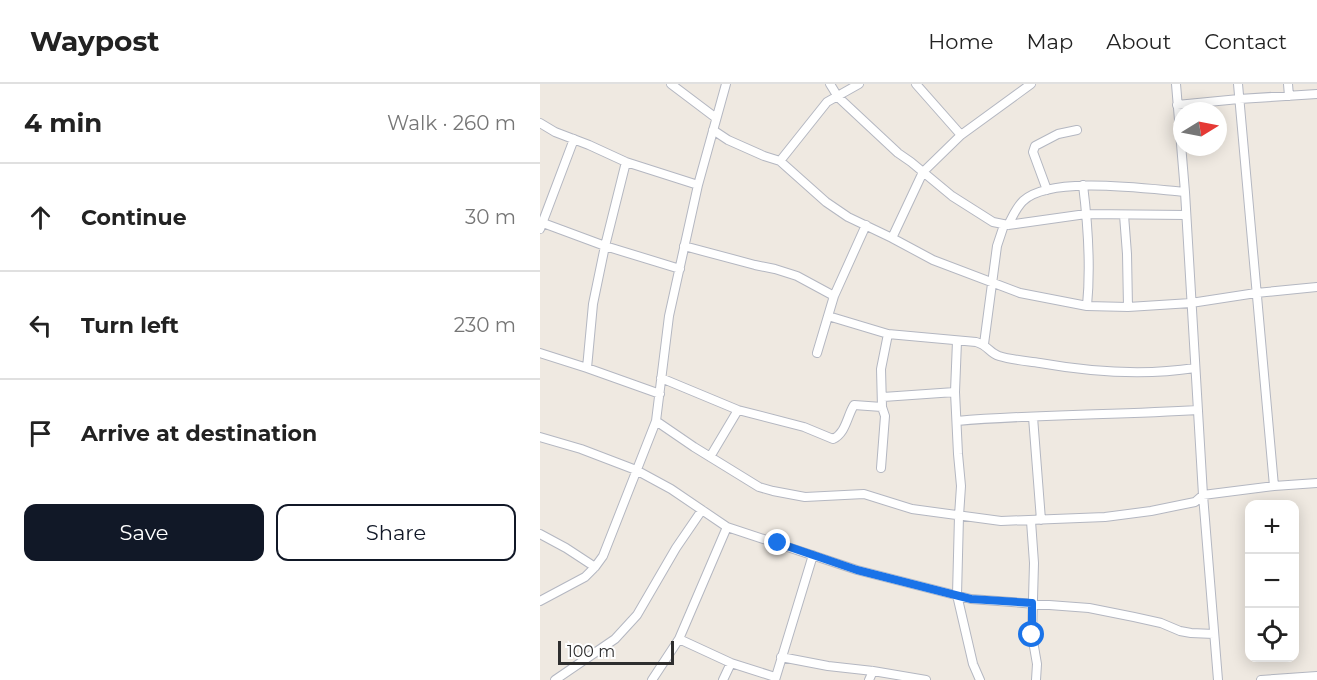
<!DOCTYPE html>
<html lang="en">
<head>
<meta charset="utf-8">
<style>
  body { margin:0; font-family:Montserrat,sans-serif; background:#f2f2f2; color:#222 }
  .controls { position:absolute; right:18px; bottom:18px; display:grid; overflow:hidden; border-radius:12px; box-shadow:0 3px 15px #0003 }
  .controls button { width:54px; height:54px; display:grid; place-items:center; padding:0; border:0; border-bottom:2px solid #e0e0e0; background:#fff; color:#222; font:30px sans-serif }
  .compass { position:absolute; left:633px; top:18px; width:54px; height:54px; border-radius:50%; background:#fff; box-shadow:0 3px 15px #0003; rotate:80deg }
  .scale { position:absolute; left:18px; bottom:15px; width:116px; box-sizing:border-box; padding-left:6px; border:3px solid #2e2e2e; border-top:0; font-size:16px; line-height:21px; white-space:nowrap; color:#2e2e2e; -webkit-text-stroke:4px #fff; paint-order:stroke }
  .stop { position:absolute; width:18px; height:18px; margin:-14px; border:4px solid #1a73e8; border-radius:50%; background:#fff }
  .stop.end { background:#1a73e8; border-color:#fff; box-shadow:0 2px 6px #0008 }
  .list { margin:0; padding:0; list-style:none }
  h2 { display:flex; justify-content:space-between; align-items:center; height:78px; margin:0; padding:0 24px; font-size:26px }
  h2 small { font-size:20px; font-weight:400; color:#767676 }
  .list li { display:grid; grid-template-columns:39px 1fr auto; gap:18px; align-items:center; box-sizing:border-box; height:108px; padding:0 24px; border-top:2px solid #e0e0e0 }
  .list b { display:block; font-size:22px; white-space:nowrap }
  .list em { font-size:20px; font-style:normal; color:#767676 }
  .actions { display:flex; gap:12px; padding:18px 24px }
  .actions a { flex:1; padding:14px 0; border:2px solid #111827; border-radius:12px; text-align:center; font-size:21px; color:#111827 }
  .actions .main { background:#111827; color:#fff }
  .icon { flex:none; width:33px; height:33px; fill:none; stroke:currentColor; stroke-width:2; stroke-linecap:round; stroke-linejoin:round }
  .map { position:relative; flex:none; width:777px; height:596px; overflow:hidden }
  header { display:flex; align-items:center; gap:36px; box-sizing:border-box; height:84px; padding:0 30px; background:#fff; border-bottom:2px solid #e0e0e0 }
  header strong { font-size:28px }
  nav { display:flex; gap:33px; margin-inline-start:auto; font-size:21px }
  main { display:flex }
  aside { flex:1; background:#fff }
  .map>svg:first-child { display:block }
</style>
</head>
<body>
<header>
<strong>Waypost</strong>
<nav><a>Home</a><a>Map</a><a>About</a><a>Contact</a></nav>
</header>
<main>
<aside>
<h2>4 min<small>Walk · 260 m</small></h2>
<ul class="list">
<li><svg class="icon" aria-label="ahead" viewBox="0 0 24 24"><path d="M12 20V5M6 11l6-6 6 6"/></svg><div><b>Continue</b></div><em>30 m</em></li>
<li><svg class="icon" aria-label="left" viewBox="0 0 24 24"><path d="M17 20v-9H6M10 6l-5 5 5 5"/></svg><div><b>Turn left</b></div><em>230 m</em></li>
<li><svg class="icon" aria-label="arrive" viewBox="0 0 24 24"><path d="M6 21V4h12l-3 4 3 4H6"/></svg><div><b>Arrive at destination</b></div></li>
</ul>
<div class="actions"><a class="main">Save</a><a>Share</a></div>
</aside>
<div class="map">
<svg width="777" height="596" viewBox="0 0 777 596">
  <rect width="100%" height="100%" fill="#efe9e1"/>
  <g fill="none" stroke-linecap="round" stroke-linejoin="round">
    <defs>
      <path id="minor" d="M 131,0 L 176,34
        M 290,0 L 298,13 L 358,69 L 371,78 L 412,112 L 453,138 L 468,141 L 546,130 L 646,131
        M 376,0 L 421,51
        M 636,0 L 645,108 L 663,411 L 678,596
        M 698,0 L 734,402
        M 748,0 L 749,12
        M 637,21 L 699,15 L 777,10
        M 0,39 L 15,48 L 49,61 L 86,78 L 158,101
        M 173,46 L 188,56 L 224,72 L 240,77 L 286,118 L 308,133 L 352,154 L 393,176 L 480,209 L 547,222 L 588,223 L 651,219 L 716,209 L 777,203
        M 240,77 L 287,18 L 319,0
        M 543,101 C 548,141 551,181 547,222
        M 507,106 L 493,68 L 495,62 L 518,50 L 537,46
        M 584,131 L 587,170 L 588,223
        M 3,139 L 65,162 L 140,185
        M 468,141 C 473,132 476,124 483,117 C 511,91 607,105 645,108
        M 0,145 L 34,55
        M 352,154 L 383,88 L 421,51 L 491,0
        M 144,162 L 215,181 L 235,185 L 257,192 L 294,212
        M 288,232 L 348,250 L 436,258 C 448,261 449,269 459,272 C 472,276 487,277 500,279 C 551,288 603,292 655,284
        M 417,257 L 415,308 L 418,370 L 421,402 L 419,432 L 417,511 L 433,580 L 440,596
        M 444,260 L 457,162 L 464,141
        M 0,269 L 47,284 L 120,310
        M 277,269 L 294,212 L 326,141
        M 47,284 L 53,220 L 65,162 L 86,78
        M 121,294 L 198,326 L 264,343 L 293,355 C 306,349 307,332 314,321 L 342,323
        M 343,313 L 415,308
        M 493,333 L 501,436
        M 116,337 L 154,363 L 219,403 L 233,407 L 265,413 L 324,410 L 372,425 L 461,437 L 565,433 L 611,427 L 655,418 L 663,411 L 734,402 L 777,399
        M 417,337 C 497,330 577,331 658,326
        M 0,353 L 41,365 L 96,386 L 131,405 L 187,443 L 317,486 L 431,515 L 549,524 L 594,533 L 621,539 L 640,547 L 651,549 L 674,550
        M 170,373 L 198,326
        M 341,384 L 345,332 L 342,323 L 341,285 L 348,250
        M 491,437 L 494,479 L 492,551 L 497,580 L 496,596
        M 0,450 L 26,464 L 55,483
        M 0,517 L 45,493 L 55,483 L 63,472 L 116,337 L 129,232 L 158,101 L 186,0
        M 139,555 L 191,579 L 235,593
        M 241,573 L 288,582 L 333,587 L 386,596
        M 15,596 L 75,555 L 97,531 L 136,464 L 162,426
        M 112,596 L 139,555 L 187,443
        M 183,596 L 191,579
        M 235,596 L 273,471
        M 329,596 L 333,587
        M 721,596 L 777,592"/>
    </defs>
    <use href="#minor" stroke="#b4b7c1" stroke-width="10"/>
    <use href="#minor" stroke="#fff" stroke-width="8"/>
  </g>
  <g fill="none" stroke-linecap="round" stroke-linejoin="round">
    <path stroke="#1a73e8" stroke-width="8" d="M 238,459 L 317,486 L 431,515 L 492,519 L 492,551"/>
  </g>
</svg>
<div class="controls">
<button>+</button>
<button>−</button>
<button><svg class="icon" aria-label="locate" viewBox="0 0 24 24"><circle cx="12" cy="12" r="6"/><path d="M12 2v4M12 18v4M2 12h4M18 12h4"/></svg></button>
</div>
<svg class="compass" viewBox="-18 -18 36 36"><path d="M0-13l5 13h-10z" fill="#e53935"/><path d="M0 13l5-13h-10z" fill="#767676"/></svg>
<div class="scale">100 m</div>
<div class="stop" style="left:492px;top:551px"></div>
<div class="stop end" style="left:238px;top:459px"></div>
</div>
</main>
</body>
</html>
